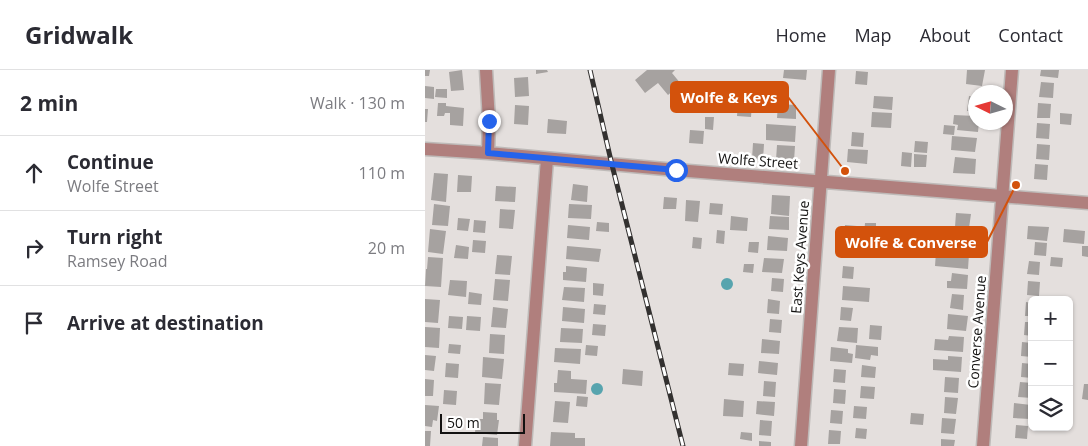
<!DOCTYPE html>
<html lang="en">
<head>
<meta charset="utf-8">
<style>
  body { margin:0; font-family:"Open Sans",sans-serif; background:#f2f2f3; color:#2b2b33 }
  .controls { position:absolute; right:15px; bottom:15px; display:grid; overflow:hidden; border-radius:8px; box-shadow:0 1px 4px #0004 }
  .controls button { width:45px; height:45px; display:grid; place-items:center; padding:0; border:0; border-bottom:1px solid #e1e1e2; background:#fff; color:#2b2b33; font:25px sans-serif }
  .compass { position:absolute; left:543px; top:15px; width:45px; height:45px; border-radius:50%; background:#fff; box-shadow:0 1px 4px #0004; rotate:275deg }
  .scale { position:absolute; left:15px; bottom:12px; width:85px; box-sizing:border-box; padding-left:5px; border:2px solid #131211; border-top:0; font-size:14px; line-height:18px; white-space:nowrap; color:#131211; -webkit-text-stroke:4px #fff; paint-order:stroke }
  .stop { position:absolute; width:15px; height:15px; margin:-11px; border:4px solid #2563eb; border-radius:50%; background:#fff }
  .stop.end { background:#2563eb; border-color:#fff; box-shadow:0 1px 5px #0008 }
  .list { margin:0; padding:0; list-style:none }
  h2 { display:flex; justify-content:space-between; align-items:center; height:65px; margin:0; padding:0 20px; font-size:21px }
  h2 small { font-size:16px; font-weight:400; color:#7c7c81 }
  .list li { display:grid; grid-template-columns:32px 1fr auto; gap:15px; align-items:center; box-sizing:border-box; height:75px; padding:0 20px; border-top:1px solid #e1e1e2 }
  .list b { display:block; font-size:19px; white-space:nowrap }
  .list p { margin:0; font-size:16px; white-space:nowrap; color:#7c7c81 }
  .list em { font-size:16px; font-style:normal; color:#7c7c81 }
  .icon { flex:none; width:28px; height:28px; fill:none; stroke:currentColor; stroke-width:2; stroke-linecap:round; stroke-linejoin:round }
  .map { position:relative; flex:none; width:663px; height:376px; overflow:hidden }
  header { display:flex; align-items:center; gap:30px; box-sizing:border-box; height:70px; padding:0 25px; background:#fff; border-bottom:1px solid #e1e1e2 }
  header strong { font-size:24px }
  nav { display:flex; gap:28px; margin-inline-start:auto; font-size:18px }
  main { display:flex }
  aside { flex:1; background:#fff }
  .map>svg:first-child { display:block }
</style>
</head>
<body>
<header>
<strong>Gridwalk</strong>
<nav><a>Home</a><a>Map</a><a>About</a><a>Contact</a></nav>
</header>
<main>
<aside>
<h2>2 min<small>Walk · 130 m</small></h2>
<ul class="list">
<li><svg class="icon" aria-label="ahead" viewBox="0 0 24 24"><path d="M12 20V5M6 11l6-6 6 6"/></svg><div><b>Continue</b><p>Wolfe Street</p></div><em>110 m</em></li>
<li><svg class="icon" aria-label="right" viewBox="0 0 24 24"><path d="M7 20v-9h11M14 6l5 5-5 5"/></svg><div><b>Turn right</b><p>Ramsey Road</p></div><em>20 m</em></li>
<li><svg class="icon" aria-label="arrive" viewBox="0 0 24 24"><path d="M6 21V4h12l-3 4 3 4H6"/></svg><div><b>Arrive at destination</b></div></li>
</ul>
</aside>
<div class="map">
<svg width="663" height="376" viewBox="0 0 663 376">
  <rect width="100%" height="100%" fill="#e4dfdd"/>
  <path fill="#57a4ae" d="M296 214a6 6 0 1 1 12 0a6 6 0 1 1-12 0Z
    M166 319a6 6 0 1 1 12 0a6 6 0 1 1-12 0Z"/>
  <path fill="#a6a2a0" d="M 0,0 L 5,0 L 4,6 L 0,6 Z
    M 37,0 L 39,20 L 26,21 L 24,2 Z
    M 111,0 L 122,0 L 123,2 L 111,4 Z
    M 222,0 L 250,0 L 247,3 L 256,14 L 243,25 L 233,13 L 220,23 L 210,10 Z
    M 359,0 L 382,0 L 381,10 L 358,8 Z
    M 542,0 L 560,0 L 557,16 L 541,14 Z
    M 616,0 L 634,0 L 633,8 L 615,6 Z
    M 431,1 L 443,2 L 442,15 L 430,14 Z
    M 103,7 L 104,26 L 90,27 L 89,8 Z
    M 616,12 L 629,13 L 628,28 L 614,27 Z
    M 0,16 L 9,17 L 9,29 L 0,28 Z
    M 11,19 L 22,19 L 22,28 L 10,27 Z
    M 449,26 L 468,27 L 467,40 L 448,38 Z
    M 544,26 L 550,27 L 550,41 L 542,41 Z
    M 313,32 L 327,33 L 326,47 L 312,46 Z
    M 13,33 L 21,33 L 21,36 L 39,38 L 38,56 L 25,55 L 25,43 L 20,43 L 19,46 L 12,46 Z
    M 613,33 L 626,34 L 625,48 L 612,48 Z
    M 353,34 L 371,35 L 371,49 L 352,48 Z
    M 90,35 L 104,36 L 103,55 L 89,54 Z
    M 0,39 L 3,39 L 2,52 L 0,52 Z
    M 447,42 L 467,43 L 466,58 L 446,57 Z
    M 635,43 L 647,44 L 646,55 L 635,54 Z
    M 529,45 L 550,46 L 550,52 L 554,52 L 553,62 L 532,60 L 533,55 L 528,54 Z
    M 280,47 L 289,47 L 288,60 L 280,59 Z
    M 123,49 L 142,51 L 141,64 L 122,63 Z
    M 612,53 L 625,54 L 624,69 L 611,68 Z
    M 341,54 L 371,56 L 370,72 L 341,70 Z
    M 519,55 L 530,56 L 529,65 L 518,64 Z
    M 265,60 L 279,61 L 278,74 L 264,73 Z
    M 427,62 L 439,63 L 438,77 L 426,76 Z
    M 527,66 L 552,68 L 550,82 L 526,80 Z
    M 490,71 L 503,72 L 502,83 L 489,82 Z
    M 328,73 L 339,74 L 338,90 L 327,89 Z
    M 612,74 L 625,75 L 624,90 L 611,89 Z
    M 352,75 L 370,76 L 369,91 L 351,90 Z
    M 423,79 L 443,80 L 442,94 L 422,92 Z
    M 477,82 L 487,83 L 486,97 L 476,96 Z
    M 489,84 L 502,85 L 501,97 L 489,97 Z
    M 530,87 L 551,89 L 550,104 L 528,103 Z
    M 610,94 L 623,95 L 622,110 L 609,109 Z
    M 9,103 L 23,104 L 21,132 L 6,130 Z
    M 33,105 L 47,106 L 46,122 L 32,122 Z
    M 148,114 L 163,116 L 162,132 L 146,130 Z
    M 71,116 L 91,117 L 90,132 L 70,131 Z
    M 347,125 L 365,126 L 364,146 L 346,144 Z
    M 239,127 L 252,128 L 251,139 L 238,139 Z
    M 261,130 L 275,131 L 273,152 L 260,151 Z
    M 285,133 L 298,134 L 297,145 L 284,144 Z
    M 9,134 L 25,136 L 23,156 L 7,155 Z
    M 144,134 L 167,135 L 166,149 L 143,148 Z
    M 75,139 L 90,140 L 88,159 L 74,158 Z
    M 531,143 L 546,144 L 544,158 L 530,157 Z
    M 306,146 L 323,148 L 322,161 L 305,160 Z
    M 345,146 L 364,147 L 364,160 L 344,159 Z
    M 33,148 L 45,149 L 43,161 L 32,160 Z
    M 49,150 L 61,151 L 60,163 L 48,162 Z
    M 172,152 L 184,153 L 184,162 L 171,161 Z
    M 440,153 L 451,153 L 451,166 L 439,165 Z
    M 143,155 L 165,157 L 164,170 L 142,168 Z
    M 420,155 L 432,156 L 431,169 L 419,168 Z
    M 603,156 L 624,157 L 622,171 L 602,169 Z
    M 5,159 L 21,161 L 18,184 L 3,182 Z
    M 639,159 L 660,161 L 659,174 L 638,172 Z
    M 292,160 L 300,161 L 299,174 L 291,173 Z
    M 343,166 L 363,168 L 362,181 L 342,180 Z
    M 268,167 L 277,168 L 276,179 L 267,178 Z
    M 48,170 L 61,171 L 60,183 L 47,182 Z
    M 324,172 L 334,172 L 333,183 L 323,182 Z
    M 610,172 L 622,173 L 621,186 L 609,185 Z
    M 31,175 L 44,177 L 43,189 L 29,188 Z
    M 418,175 L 430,176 L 430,179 L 438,180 L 437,188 L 417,186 Z
    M 142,176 L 176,179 L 174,192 L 141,189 Z
    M 657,176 L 663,176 L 663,187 L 657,186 Z
    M 511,182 L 544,184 L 543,199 L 510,196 Z
    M 72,185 L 87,186 L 85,205 L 70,204 Z
    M 3,187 L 18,188 L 16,217 L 0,216 L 1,199 L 2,199 Z
    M 626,187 L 638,188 L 637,197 L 625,196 Z
    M 339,188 L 359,189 L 357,203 L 337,202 Z
    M 604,191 L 615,192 L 614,205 L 602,204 Z
    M 319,194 L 329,194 L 328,203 L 318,202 Z
    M 141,196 L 162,198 L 161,212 L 138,210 L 138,202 L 141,202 Z
    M 418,196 L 429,197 L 428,209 L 417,208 Z
    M 527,203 L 543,205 L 542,219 L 522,218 L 522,211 L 526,211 Z
    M 347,208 L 359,209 L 358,222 L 346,221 Z
    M 70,209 L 85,210 L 83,231 L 68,230 Z
    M 25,210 L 42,211 L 41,227 L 23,225 Z
    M 603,211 L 615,212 L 614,226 L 602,225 Z
    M 168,213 L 179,214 L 178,226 L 168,225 Z
    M 418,216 L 445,218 L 444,232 L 417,230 Z
    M 139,217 L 160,218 L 159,232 L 137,230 Z
    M 44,222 L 57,224 L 56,235 L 43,234 Z
    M 527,224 L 539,225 L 538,240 L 525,238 Z
    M 0,229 L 15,230 L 13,253 L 0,252 Z
    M 343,229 L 355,231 L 354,244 L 342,243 Z
    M 601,232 L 607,233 L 607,246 L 600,246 Z
    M 169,234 L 181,235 L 180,245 L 168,244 Z
    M 68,237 L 83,239 L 81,258 L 66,257 Z
    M 138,237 L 160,239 L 159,253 L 137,251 Z
    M 416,237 L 428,238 L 426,251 L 415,250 Z
    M 523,244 L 543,246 L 541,261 L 522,259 Z
    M 24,246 L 38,247 L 37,259 L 23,258 Z
    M 42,246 L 56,247 L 55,261 L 41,260 Z
    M 345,249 L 357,250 L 356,263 L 344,262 Z
    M 600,252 L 607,252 L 607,266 L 599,265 Z
    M 168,254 L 181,255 L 180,266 L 167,265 Z
    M 445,255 L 457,256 L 456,270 L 444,269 Z
    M 0,257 L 15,258 L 14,278 L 0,277 Z
    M 414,257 L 433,258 L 432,273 L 412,271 Z
    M 136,258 L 158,259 L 157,273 L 135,272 Z
    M 65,264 L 80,265 L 79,284 L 64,283 Z
    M 524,266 L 539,267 L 538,282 L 509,280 L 510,269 L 523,270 Z
    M 337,269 L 355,271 L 354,284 L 336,283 Z
    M 597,272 L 607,273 L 607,287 L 596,286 Z
    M 24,274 L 36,275 L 35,284 L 23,283 Z
    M 161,275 L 173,276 L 172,286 L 160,285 Z
    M 431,275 L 453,277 L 453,286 L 446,285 L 445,290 L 430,288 Z
    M 406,277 L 423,279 L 423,283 L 428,284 L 427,293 L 405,291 Z
    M 130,278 L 156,279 L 155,294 L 129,292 Z
    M 0,285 L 11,286 L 9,301 L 0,300 Z
    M 523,286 L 537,287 L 536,302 L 508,300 L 508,289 L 523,290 Z
    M 58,287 L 79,289 L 77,309 L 57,307 Z
    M 334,291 L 353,293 L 352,305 L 333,303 Z
    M 21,293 L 34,294 L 33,308 L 20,307 Z
    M 304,293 L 319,294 L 318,306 L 303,305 Z
    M 597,293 L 607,294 L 607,308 L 596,307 Z
    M 437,295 L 451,297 L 450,308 L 436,307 Z
    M 198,299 L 218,301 L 217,316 L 197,314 Z
    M 409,299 L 421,300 L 420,313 L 408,312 Z
    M 133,300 L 146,301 L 146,309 L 162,310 L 161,324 L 129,322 L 129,313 L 132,313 Z
    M 520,307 L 534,308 L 533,323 L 519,322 Z
    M 0,309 L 9,310 L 8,326 L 0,326 Z
    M 339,311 L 351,312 L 350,327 L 338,326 Z
    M 595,312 L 607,313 L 607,328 L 593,327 Z
    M 60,313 L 76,314 L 74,335 L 59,334 Z
    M 659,314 L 663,314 L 663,330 L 657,329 Z
    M 436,316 L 450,317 L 449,329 L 435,328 Z
    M 409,319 L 421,320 L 420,334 L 408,333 Z
    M 19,320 L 32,321 L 31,335 L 18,334 Z
    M 152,326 L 163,327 L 162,337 L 151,336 Z
    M 520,327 L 533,328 L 531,344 L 519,343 Z
    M 299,329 L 319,331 L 318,347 L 298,346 Z
    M 130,331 L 145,332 L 143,353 L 128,352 Z
    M 332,331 L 350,332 L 349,346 L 331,344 Z
    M 589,333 L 606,335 L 605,349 L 588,348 Z
    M 0,335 L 14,336 L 12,351 L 8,350 L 7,357 L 0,356 Z
    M 429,336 L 442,337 L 441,349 L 428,348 Z
    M 406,340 L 418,341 L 417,354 L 405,353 Z
    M 58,342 L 72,343 L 72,350 L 74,350 L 72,365 L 50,363 L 51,349 L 58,349 Z
    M 486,343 L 499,344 L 498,355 L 485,354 Z
    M 517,348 L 531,349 L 529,364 L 516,363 Z
    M 335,350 L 347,351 L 346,366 L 334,365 Z
    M 591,355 L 603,356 L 602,369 L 590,368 Z
    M 431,358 L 442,359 L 441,369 L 430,368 Z
    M 404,360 L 416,361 L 415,374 L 403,374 Z
    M 0,361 L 6,361 L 5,376 L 0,376 Z
    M 126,362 L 150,363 L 150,368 L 160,368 L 160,376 L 125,376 Z
    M 316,362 L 327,363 L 327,371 L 315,369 Z
    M 58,367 L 73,368 L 73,376 L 57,376 Z
    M 516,369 L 530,370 L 529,376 L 516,376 Z
    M 334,371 L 346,372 L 346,376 L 334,376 Z"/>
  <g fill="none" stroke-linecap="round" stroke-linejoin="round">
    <defs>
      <path id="minor" d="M 61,0 L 64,51 L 63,83
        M 0,79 L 63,83 L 251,100 L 663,133
        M 100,376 L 122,89
        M 376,376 L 404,0
        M 558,376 L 587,0"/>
    </defs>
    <use href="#minor" stroke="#bebab8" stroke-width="15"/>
    <use href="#minor" stroke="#b07f7d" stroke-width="12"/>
    <defs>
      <path id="rail" d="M 165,0 L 187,95 L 258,376"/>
    </defs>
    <use href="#rail" stroke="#333130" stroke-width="5"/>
    <use href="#rail" stroke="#fff" stroke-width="3" stroke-dasharray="9" stroke-linecap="butt"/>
  </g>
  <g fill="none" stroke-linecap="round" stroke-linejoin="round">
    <path stroke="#2563eb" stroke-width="6" d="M 64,51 L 63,83 L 251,100"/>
  </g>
  <g text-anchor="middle" stroke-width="5" stroke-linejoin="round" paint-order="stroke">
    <g font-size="14" fill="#131211" stroke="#fff">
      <text transform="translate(333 91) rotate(4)" y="5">Wolfe Street</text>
      <text transform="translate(375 187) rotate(-86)" y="5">East Keys Avenue</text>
      <text transform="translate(552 262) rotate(-86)" y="5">Converse Avenue</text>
    </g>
  </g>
  <path fill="none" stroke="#d3520c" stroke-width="2" d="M420 101L363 27M591 115L562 172"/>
  <g fill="#d3520c" stroke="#fff" stroke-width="2">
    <circle cx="420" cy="101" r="5"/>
    <circle cx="591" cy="115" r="5"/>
  </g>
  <g fill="#d3520c" stroke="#d3520c" stroke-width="2">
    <rect x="246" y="12" width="117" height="30" rx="5"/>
    <rect x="411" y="157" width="151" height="30" rx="5"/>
  </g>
  <g font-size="15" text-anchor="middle" font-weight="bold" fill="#fff">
    <text x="304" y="33">Wolfe &amp; Keys</text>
    <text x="486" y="178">Wolfe &amp; Converse</text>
  </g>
</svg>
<div class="controls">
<button>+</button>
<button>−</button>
<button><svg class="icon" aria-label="layers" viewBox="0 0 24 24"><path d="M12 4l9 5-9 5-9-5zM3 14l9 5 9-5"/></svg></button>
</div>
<svg class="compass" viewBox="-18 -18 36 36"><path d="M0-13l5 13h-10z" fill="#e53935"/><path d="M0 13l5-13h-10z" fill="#7c7c81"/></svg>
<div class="scale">50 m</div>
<div class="stop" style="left:251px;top:100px"></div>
<div class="stop end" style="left:64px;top:51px"></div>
</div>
</main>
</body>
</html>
